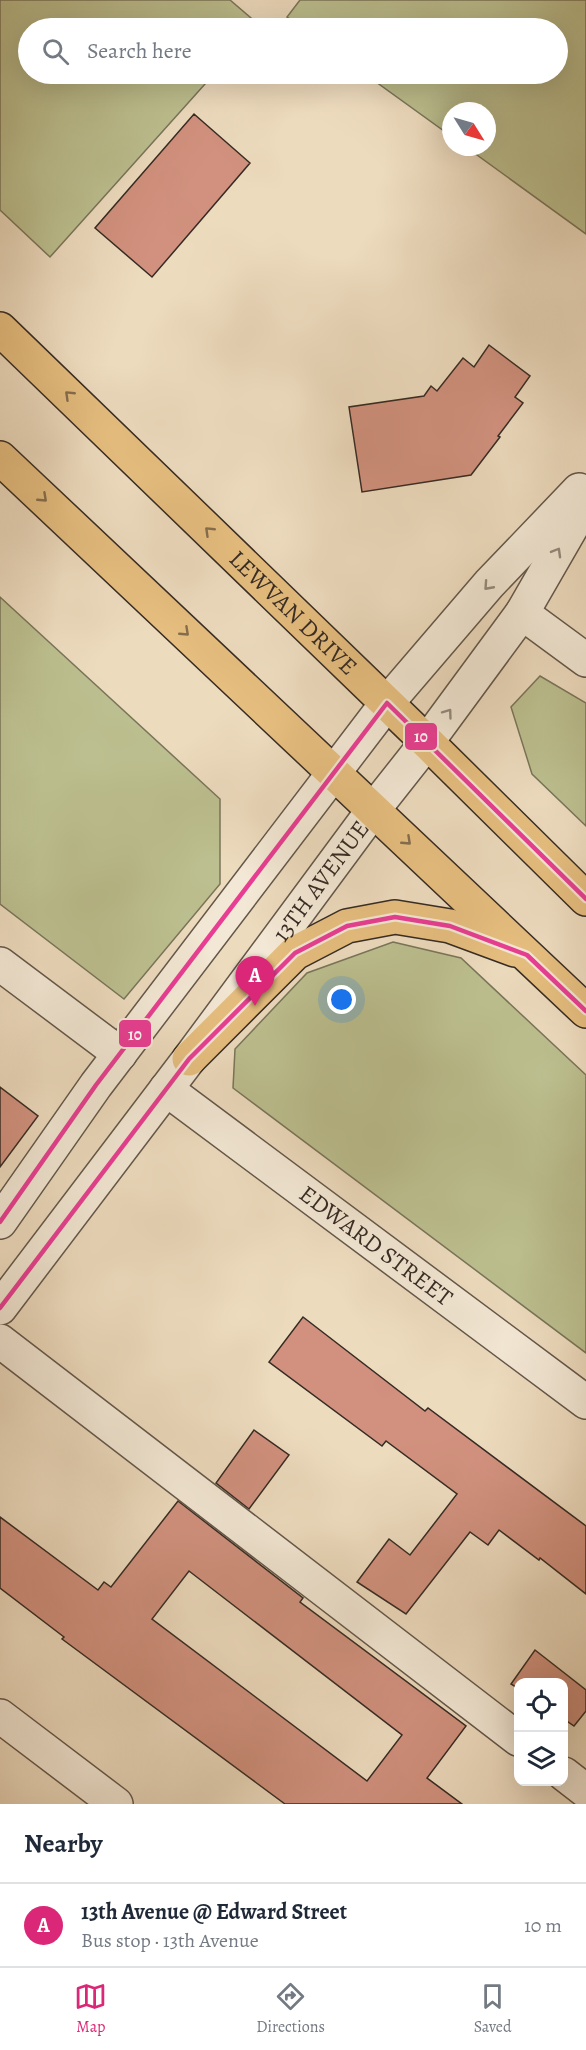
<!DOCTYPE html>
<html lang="en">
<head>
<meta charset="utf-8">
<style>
  body { margin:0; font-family:Alegreya,serif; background:#f2f2f3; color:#1f2937 }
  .controls { position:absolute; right:18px; bottom:18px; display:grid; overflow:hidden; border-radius:12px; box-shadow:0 6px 24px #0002 }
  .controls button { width:54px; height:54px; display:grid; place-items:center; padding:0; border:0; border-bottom:2px solid #e0e1e3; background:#fff; color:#1f2937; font:30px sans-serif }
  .compass { position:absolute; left:442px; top:102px; width:54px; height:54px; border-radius:50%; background:#fff; box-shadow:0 6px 24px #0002; rotate:127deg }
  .you { position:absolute; left:342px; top:1000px; width:21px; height:21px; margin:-15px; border:4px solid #fff; border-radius:50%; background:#1a73e8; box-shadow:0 0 0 9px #1a73e833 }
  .badge { display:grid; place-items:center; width:39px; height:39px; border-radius:50%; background:#db2777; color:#fff; font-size:20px; font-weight:700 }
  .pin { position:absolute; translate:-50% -50px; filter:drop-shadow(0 2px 3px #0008) }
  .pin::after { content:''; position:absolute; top:32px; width:21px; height:18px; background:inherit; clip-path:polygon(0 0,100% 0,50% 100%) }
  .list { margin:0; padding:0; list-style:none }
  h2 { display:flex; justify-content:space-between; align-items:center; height:78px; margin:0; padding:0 24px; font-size:26px }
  h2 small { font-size:20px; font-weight:400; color:#747a83 }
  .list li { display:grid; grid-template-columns:39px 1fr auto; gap:18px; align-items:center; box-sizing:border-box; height:84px; padding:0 24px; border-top:2px solid #e0e1e3 }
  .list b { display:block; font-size:22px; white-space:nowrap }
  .list p { margin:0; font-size:20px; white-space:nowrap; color:#747a83 }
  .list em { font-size:20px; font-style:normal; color:#747a83 }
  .icon { flex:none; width:33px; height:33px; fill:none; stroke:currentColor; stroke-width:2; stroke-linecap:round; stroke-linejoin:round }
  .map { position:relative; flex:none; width:586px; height:1804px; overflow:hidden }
  .search { position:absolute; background:#fff; box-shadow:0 6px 24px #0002; left:18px; right:18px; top:18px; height:66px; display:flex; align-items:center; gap:15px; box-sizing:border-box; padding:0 21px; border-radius:33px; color:#747a83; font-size:22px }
  .sheet { height:162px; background:#fff }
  nav { display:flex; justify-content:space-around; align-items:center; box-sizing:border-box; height:84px; border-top:2px solid #e0e1e3; background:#fff; font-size:16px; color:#747a83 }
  nav a { display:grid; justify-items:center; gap:3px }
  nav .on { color:#db2777 }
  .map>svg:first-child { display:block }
</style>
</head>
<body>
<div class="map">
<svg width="586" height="1804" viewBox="0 0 586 1804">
  <rect width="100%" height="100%" fill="#eddbbe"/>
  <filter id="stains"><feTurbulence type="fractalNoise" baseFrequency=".00333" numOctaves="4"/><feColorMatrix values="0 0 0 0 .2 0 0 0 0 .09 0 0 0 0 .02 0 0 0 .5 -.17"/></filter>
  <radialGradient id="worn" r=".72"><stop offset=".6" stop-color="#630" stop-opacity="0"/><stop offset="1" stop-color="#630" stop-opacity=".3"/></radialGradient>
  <path fill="#bcbf8f" stroke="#79755a" stroke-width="1.5" d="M 0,0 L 230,0 L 258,24 L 254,28 L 28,28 L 28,74 L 214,74 L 50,257 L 0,210 Z
    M 300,0 L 586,0 L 586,234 L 466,147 L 487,147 L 487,111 L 451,111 L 451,136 L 365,74 L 558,74 L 558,28 L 303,28 L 287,17 Z
    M 0,597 L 220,799 L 220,884 L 124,999 L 0,904 Z
    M 540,676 L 586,703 L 586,826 L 532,774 L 511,707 Z
    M 393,942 L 461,958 L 586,1075 L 586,1353 L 233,1088 L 235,1049 L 307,973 Z"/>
  <path fill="#d1917e" stroke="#362b24" stroke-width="1.5" fill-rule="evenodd" d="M 194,114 L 250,163 L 152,277 L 95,228 Z
    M 489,345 L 530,376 L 515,397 L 523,403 L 498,436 L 500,437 L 471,475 L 362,492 L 349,407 L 424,396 L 431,386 L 437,391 L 463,358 L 474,367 Z
    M 0,1087 L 38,1116 L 0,1167 Z
    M 303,1317 L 425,1411 L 428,1408 L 586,1526 L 586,1594 L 540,1558 L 539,1560 L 499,1530 L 488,1545 L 470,1532 L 406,1614 L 357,1582 L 389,1539 L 410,1555 L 457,1494 L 386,1441 L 382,1446 L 269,1362 Z
    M 254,1430 L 289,1455 L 249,1509 L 216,1483 Z
    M 178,1501 L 303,1598 L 300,1602 L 466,1726 L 427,1778 L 462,1804 L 285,1804 L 62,1639 L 64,1637 L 0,1588 L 0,1517 L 98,1590 L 104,1582 L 111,1587 ZM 189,1571 L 402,1735 L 367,1781 L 152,1619 Z
    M 535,1650 L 586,1690 L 586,1711 L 574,1726 L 564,1719 L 564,1683 L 519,1683 L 519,1689 L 511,1684 Z"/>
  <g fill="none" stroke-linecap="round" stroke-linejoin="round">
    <defs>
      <g id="minor">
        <path d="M 522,613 L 586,660"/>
        <path d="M 0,964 L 120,1054"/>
        <path id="s1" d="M 166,1089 L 586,1402"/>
        <path d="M 0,1222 L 96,1085 L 387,703 L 489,584 L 579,490"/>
        <path id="s2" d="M 0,1308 L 189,1059 L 374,809 L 427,742 L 522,613 L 586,502"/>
        <path d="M 0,1341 L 518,1739"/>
        <path d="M 0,1716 L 116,1804"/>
        <path d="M 564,1774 L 586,1791"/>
      </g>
      <g id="major">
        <path id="s3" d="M 0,329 L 427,742 L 586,899"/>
        <path d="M 0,458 L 586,1011"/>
        <path d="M 189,1059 L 295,953 L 347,926 L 395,917 L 450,926 L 515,950"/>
      </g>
    </defs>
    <use href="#minor" stroke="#64574a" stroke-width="36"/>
    <use href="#major" stroke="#362b24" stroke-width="36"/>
    <use href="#minor" stroke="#f3e8d5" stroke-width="33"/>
    <use href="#major" stroke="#e6be7f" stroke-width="33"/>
    <defs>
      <path id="bus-1" d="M 0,1222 L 96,1085 L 387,703 L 586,899
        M 0,1308 L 189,1059 L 295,953 L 347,926 L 395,917 L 450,926 L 527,955 L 586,1011"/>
    </defs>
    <use href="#bus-1" stroke="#f3e8d5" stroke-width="9"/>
    <use href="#bus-1" stroke="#e93d93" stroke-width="4.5"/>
  </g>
  <defs><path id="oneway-chevron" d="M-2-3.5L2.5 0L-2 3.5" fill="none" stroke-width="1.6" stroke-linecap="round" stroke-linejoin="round" transform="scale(1.5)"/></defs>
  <g stroke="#856d4d">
    <use href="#oneway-chevron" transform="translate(69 395) rotate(-136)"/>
    <use href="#oneway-chevron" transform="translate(43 498) rotate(43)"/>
    <use href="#oneway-chevron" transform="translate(209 531) rotate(-136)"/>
    <use href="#oneway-chevron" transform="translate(185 632) rotate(43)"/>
    <use href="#oneway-chevron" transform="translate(407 841) rotate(43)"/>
  </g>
  <g stroke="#948a7c">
    <use href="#oneway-chevron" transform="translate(557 552) rotate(-60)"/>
    <use href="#oneway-chevron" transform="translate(488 586) rotate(132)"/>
    <use href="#oneway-chevron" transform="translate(448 713) rotate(-54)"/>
  </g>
  <g text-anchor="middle" stroke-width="5" stroke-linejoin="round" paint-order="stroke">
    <g font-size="24" fill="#362b24" stroke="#f3e8d5">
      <text dy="8" stroke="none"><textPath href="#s3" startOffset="408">LEWVAN DRIVE</textPath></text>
      <text dy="8" stroke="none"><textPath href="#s2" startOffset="534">13TH AVENUE</textPath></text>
      <text dy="8" stroke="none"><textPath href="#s1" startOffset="262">EDWARD STREET</textPath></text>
    </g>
  </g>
  <g stroke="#f3e8d5" stroke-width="2">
    <rect x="404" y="722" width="34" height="29" rx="6" fill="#e93d93"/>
    <rect x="118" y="1019" width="34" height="29" rx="6" fill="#e93d93"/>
  </g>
  <g font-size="16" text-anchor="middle" font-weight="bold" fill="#fff">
    <text x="421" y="742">10</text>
    <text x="135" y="1040">10</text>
  </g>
  <rect width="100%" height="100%" filter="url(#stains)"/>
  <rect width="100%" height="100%" fill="url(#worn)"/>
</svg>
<div class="controls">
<button><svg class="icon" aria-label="locate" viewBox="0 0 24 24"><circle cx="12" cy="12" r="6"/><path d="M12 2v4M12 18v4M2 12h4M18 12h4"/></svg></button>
<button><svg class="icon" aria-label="layers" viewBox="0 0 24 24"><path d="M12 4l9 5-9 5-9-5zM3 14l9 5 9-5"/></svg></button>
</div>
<svg class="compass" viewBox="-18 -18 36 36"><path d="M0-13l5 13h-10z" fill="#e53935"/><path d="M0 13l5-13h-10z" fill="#747a83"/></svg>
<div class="you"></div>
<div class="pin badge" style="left:255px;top:1006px">A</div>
<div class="search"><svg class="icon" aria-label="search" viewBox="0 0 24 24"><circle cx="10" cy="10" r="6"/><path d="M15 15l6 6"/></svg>Search here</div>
</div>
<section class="sheet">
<h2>Nearby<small></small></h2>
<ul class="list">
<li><span class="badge">A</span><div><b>13th Avenue @ Edward Street</b><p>Bus stop · 13th Avenue</p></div><em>10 m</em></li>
</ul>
</section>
<nav>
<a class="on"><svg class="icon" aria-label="map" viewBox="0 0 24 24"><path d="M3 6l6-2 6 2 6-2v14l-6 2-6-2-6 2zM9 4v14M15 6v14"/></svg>Map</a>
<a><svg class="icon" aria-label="directions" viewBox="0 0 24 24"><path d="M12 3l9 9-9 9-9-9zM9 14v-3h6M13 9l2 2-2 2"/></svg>Directions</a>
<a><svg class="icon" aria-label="saved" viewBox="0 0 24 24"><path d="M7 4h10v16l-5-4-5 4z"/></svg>Saved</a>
</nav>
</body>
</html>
